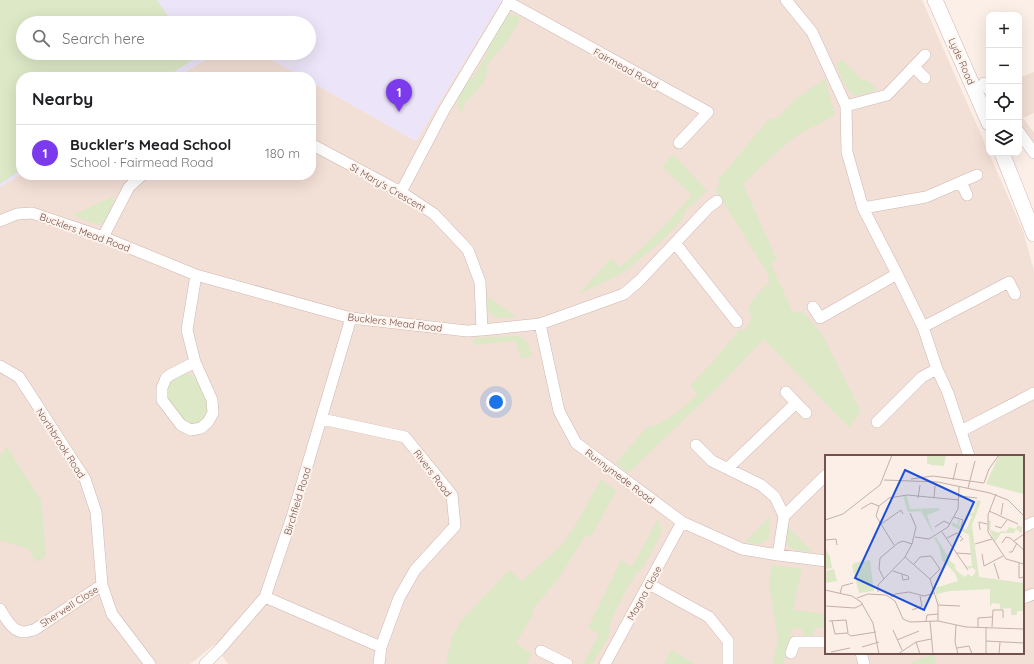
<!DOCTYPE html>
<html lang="en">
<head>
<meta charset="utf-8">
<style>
  body { margin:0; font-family:Quicksand,sans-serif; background:#f2f2f2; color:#202124 }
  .controls { position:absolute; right:12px; top:12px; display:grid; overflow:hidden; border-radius:8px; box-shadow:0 4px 16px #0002 }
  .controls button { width:36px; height:36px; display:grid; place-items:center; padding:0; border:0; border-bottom:1px solid #e0e0e0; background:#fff; color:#202124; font:20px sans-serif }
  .you { position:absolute; left:496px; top:402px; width:14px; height:14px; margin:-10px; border:3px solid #fff; border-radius:50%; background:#1a73e8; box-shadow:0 0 0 6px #1a73e833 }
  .badge { display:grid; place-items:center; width:26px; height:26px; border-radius:50%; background:#7c3aed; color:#fff; font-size:13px; font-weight:700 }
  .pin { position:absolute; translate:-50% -33px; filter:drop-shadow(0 1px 2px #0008) }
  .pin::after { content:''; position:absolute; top:21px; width:14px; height:12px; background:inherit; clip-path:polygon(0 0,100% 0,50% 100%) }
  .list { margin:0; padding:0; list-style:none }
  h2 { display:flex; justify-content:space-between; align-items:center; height:52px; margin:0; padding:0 16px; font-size:17px }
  h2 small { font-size:13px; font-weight:400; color:#757577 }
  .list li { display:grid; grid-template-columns:26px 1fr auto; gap:12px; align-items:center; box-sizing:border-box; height:56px; padding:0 16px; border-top:1px solid #e0e0e0 }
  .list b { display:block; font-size:15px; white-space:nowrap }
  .list p { margin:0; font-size:13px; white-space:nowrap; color:#757577 }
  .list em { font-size:13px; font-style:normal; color:#757577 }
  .icon { flex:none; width:22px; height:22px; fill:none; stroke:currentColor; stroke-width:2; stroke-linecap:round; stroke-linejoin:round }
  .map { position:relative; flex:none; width:1034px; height:664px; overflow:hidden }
  .search { position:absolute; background:#fff; box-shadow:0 4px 16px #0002; left:16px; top:16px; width:300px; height:44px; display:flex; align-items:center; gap:10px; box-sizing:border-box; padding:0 14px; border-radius:22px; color:#757577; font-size:15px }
  .panel { position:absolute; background:#fff; box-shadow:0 4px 16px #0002; left:16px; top:72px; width:300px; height:108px; border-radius:16px }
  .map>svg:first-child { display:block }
</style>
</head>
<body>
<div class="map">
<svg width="1034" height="664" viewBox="0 0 1034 664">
  <rect width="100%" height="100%" fill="#fbefe7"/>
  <path fill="#f2dfd6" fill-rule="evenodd" d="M 502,0 L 922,0 L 1023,231 L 1034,271 L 1034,664 L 228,664 L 214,645 L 190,664 L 0,664 L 0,187 L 21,174 L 311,175 L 311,82 L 416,141 ZM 826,456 L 1023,456 L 1023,653 L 826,653 Z
    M 216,53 L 260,53 L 302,77 L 177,77 Z
    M 1034,72 L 1034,113 L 1023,118 L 1034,133 L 1034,156 L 1019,135 L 1019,78 Z"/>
  <path fill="#ece4f8" d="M 0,0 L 502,0 L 416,141 L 311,82 L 311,77 L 302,77 L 260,53 L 309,53 L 309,23 L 23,23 L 23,53 L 216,53 L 177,77 L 21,77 L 21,174 L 0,187 Z"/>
  <path fill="#dce8c6" d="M 0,0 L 157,0 L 173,23 L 23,23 L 23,53 L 194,53 L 197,57 L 166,77 L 21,77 L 21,170 L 0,184 Z
    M 511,14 L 521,17 L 510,38 L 486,66 L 488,70 L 483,84 L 465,103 L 463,111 L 459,110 C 455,98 461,89 468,79 L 473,78 L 487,54 L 488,42 L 502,16 Z
    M 842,59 L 862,80 L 868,81 L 877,89 L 867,94 L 855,96 C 844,87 840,77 837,64 Z
    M 825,79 L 835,115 L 796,136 L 777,152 L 743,184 L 777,260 L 771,264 L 793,313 L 803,312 L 822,334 L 861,411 L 849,428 L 764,339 L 715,390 L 628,473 L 616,463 L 647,427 C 664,426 685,406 697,395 L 691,385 L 710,365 L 740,329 L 745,331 L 752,317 L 748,311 L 752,300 L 767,284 L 769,287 L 768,274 L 722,200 L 719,200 L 716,188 L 719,185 L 718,180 L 768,120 L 779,117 L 793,101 Z
    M 673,154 L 707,191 L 685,211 L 683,219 L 663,240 L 623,273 L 579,294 L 611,258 L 620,267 C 647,245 669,221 692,195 L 662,167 Z
    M 114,196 C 112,207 109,218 100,225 L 92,223 L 73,215 Z
    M 484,294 L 516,316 C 494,320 486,318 484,294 Z
    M 518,336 C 529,340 529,346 532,356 L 522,359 L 515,341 L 474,345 L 473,338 Z
    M 181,373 C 202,373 204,393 210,410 L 199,425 L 187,423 L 176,412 L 167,399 L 166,388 L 172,378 Z
    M 7,447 L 41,500 L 46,556 L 36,562 L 28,549 L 0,540 L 0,456 Z
    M 601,479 L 616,491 L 591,537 L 586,535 L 558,579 L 533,609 L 532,616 L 516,643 L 532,654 L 526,664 L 499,664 L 495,662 L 494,664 L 446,664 L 452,637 L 461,621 L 509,570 L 522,581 L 562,545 L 576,524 Z
    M 770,516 L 769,538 C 760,546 756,545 745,542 Z
    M 658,519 L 661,526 L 661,534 L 643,568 C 634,572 615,611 611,621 C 609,626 610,632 608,637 C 605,646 597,655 592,664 L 583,664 L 599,634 L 588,628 L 621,560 L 632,567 Z
    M 788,527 L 813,552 C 796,551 782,551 785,528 Z
    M 771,565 L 802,569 L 793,610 L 826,614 L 826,628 L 815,628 L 813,638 L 806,638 L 803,635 L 802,629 L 793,628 L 783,664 L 773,664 L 778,639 L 769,586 Z
    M 671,650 L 695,664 L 664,664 Z
    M 934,654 L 936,664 L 912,664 L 911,662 Z"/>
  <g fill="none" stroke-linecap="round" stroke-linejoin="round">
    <defs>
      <path id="street" d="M 786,0 L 812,32 L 846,106 L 847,152 L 863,208 L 897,274 L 923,327 L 937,369 L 948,393 L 969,456
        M 508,2 L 708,112 L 679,143
        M 914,67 L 925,78
        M 984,83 L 989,90
        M 846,106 L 887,95 L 925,55
        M 1019,132 L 1034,153
        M 311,144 L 401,192 L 434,214 L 468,250 L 480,282 L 482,330
        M 961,182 L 967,195
        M 401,192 L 444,110 L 510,0
        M 863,208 L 926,197 L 977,175
        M 0,221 L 17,214 L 32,213 L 103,237 L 196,275 L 351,318 L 467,331 L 482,330 L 540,324 L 624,294 L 639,281 L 709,207 L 717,201
        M 103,237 L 129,187 L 142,175
        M 675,243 L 737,322
        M 813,307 L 820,318 L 897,274
        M 540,324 L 559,411 L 576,443 L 682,522 L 742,549 L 778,555 L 826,561
        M 923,327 L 1009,282 L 1015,294
        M 195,362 L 170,375 L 166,378 L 162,388 L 162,400 L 181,425 L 191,430 L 201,428 L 208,422 L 213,413 L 212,400 L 195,362 L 187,330 L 196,275
        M 0,366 L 19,377 L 85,479 L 96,512 L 102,585 L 112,614 L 150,664
        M 796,403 L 806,413
        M 877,422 L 922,377 L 937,369
        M 961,431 L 1034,393
        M 696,445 L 712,461 L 761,485 L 775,497 L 784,516 L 778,555
        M 728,468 L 796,403 L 786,392
        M 784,516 L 826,475
        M 1023,527 L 1034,522
        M 649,584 L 709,617 L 728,641 L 728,664
        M 265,597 L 381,647 L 399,598 L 415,570 L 455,526 L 452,495 L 405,437 L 322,419
        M 1023,598 L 1034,594
        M 0,609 C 5,617 12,632 24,632 C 27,632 31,630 34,630 L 102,585
        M 541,651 L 567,664
        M 791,653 L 795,642 L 826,642
        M 861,653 L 864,664
        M 205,664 L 220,649 L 265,597 L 292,517 L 351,318
        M 379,664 L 381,647
        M 605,664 L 682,522"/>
      <path id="secondary" d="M 935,0 L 989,123
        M 1002,153 L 1034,234"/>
    </defs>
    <use href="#street" stroke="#ceb7b1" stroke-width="12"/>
    <use href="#secondary" stroke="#d1b5ae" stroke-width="16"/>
    <use href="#street" stroke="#fff" stroke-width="11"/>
    <use href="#secondary" stroke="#fff" stroke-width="15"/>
  </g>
  <g text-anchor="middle" stroke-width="4" stroke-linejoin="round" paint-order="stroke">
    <g font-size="10" fill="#73524d" stroke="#fef4ed">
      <text transform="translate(962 61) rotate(66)" y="4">Lyde Road</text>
      <text transform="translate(626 68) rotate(29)" y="4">Fairmead Road</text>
      <text transform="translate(388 187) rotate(30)" y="4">St Mary's Crescent</text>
      <text transform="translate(85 232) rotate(20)" y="4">Bucklers Mead Road</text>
      <text transform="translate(395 322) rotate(7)" y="4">Bucklers Mead Road</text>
      <text transform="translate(61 443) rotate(57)" y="4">Northbrook Road</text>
      <text transform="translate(433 473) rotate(53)" y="4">Rivers Road</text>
      <text transform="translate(620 476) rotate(37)" y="4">Runnymede Road</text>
      <text transform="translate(297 501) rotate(-73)" y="4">Birchfield Road</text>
      <text transform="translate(644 593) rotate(-61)" y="4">Magna Close</text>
      <text transform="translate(69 606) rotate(-33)" y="4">Sherwell Close</text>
    </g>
  </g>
  <g transform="translate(825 455)">
    <rect width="199" height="199" fill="#fbefe7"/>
    <path d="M 102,0 L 121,0 L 119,11 L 106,10 L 102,8 ZM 174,0 L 199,0 L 199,39 L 161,29 ZM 78,41 L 82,41 L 85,54 L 114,53 L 115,55 L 102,60 L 109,80 L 96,56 L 83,57 ZM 152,45 L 156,46 L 149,65 L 160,66 L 149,65 L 147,70 L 154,122 L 199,128 L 199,156 L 192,156 L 192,160 L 186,160 L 186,153 L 175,154 L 175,149 L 167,148 L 165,152 L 165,134 L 125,136 L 112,139 L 115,149 L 114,148 L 109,133 L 133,126 L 130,118 L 117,105 L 114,91 L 109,83 L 111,82 L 122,100 L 124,99 L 123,104 L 131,111 L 129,112 L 133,117 L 140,122 L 143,119 L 147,122 L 151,116 L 147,112 L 145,114 L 140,111 L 147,111 L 144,80 L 126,70 L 128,67 L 132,70 L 134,66 L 132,65 L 135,65 L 134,71 L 141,75 L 147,61 L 143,60 L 143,57 L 148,58 ZM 163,65 L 166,66 L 165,75 L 174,78 L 176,76 L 181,77 L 184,72 L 191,74 L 193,70 L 197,72 L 197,76 L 196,78 L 191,74 L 189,78 L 176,78 L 170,87 L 164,75 ZM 1,95 L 5,101 L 7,113 L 0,114 ZM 45,105 L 49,136 L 34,138 L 27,111 L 29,108 ZM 9,114 L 12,126 L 0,128 L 0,116 Z" fill="#dce8c6"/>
    <path fill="none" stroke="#c5b0a9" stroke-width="1" d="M 86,24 L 108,21 L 159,28 L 164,14 L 174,0M 59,25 L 113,27 L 165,38 L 183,45 L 199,61M 128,25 L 132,8M 143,33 L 150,6M 171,39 L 163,60 L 163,77 L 181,104 L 199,109M 134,41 L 152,43M 93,43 L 95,30M 109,43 L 110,31M 36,54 L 46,48 L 54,51M 164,56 L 193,69M 176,60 L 178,48M 129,62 L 138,65 L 136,72M 0,65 L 18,59 L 55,30 L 67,0M 55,70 L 76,55 L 78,59M 170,71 L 176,73 L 182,65M 110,72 L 119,66 L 125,69M 155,75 L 154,67 L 162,69M 117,77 L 143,115M 90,82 L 104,84 L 123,72 L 133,54 L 134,32M 122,83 L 132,78 L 138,84 L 135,86M 0,85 L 11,84 L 12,90M 189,86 L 199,79M 177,88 L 181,82 L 185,83 L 199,95M 150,89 L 167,84M 69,90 L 51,61 L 54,51 L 64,43 L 82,40 L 134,45M 184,97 L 187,97 L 192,88M 131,98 L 146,99M 157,99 L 159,111 L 178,101M 80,102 L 105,124 L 113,150 L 113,166M 169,108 L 174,124M 194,108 L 194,123 L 199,122M 89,109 L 95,102 L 106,101 L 115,114 L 105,124M 68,116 L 83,121 L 84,124 L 78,125 L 77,120M 59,124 L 54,114 L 55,103 L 73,88 L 78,86 L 87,89M 0,135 L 27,141 L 36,147 L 48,168 L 54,199M 53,137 L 53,130 L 80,102 L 87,89 L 91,72 L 85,58M 15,139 L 17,131 L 28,128M 66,142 L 70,139 L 84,137 L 99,141 L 110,138M 32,143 L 43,139 L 61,140 L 70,146 L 78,164 L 85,167 L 113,166 L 141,172 L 199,174M 113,150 L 135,151M 0,151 L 30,153 L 38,149M 87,155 L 97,151 L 95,141M 4,166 L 21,165 L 23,178M 7,166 L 10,179 L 22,178 L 26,181 L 51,177M 101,166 L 102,160 L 113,159M 105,166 L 108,199M 131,170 L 130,187 L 133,199M 153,172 L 153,163 L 167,162M 161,172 L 161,199M 167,172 L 168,155 L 178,155 L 178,163M 68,175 L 77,195M 72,185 L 94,176M 161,186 L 199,188M 91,187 L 95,199M 37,192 L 54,187M 132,193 L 144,191 L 147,199M 6,197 L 25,193M 73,199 L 91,187 L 106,184M 174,199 L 175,187M 184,199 L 199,199"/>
    <path fill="#1d4ed8" fill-opacity="0.15" stroke="#1d4ed8" stroke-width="2" d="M 80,15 L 149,47 L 99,155 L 30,123 Z"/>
    <rect width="199" height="199" fill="none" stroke="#73524d" stroke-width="2"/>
  </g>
</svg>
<div class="controls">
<button>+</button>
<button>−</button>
<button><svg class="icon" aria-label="locate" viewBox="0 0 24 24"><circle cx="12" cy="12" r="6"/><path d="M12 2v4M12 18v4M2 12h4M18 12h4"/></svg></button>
<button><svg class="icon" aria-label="layers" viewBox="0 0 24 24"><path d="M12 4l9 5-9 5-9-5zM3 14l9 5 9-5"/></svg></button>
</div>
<div class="you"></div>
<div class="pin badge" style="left:399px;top:112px">1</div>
<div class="search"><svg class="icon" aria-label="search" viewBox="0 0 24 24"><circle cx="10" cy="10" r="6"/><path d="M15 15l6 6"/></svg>Search here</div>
<section class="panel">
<h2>Nearby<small></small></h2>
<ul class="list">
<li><span class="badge">1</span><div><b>Buckler's Mead School</b><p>School · Fairmead Road</p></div><em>180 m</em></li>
</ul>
</section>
</div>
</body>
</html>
